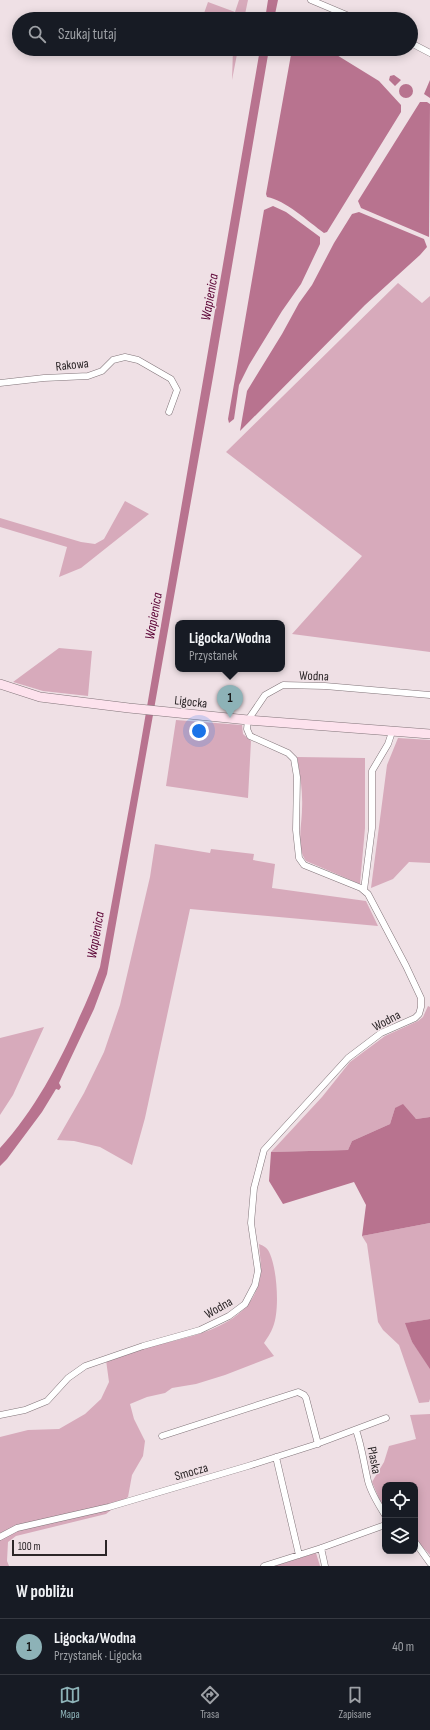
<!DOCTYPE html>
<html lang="pl">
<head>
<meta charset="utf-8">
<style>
  body { margin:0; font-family:"Sofia Sans Condensed",sans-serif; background:#20242c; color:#f1f3f6 }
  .controls { position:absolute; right:12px; bottom:12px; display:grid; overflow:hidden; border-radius:8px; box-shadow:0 2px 10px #0003 }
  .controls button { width:36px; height:36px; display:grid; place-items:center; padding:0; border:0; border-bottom:1px solid #363941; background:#171b24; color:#f1f3f6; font:20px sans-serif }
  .scale { position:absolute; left:12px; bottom:10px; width:95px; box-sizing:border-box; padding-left:4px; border:2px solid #2c2628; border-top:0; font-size:11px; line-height:14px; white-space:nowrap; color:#2c2628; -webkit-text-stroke:3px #efe0e5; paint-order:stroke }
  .you { position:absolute; left:199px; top:731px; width:14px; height:14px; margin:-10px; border:3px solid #fff; border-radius:50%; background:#1a73e8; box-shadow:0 0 0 6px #1a73e833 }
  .badge { display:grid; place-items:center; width:26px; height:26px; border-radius:50%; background:#8db2b7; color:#111; font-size:13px; font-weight:700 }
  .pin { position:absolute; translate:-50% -33px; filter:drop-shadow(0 1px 2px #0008) }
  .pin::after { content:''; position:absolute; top:21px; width:14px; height:12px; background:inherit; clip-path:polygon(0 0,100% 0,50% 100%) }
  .popup { position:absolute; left:175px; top:620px; width:110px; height:52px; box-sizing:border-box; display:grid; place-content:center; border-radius:8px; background:#171b24; filter:drop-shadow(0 1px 3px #0005); font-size:13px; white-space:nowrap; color:#9ea1a6 }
  .popup b { font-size:15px; color:#f1f3f6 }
  .popup::after { content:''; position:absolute; left:50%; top:100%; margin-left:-8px; border:8px solid transparent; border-top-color:#171b24 }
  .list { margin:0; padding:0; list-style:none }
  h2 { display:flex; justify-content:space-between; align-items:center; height:52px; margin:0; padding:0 16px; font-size:17px }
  h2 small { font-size:13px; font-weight:400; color:#9ea1a6 }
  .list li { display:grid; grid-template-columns:26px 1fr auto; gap:12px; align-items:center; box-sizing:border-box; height:56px; padding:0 16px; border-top:1px solid #363941 }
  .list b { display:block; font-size:15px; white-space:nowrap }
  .list p { margin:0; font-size:13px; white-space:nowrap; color:#9ea1a6 }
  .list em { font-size:13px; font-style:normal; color:#9ea1a6 }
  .icon { flex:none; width:22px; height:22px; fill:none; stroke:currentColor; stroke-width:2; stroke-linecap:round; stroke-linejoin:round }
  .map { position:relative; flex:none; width:430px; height:1566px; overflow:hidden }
  .search { position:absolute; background:#171b24; box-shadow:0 2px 10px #0003; left:12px; right:12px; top:12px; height:44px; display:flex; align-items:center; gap:10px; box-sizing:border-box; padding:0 14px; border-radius:22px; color:#9ea1a6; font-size:15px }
  .sheet { height:108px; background:#171b24 }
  nav { display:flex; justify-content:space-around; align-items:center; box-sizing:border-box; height:56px; border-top:1px solid #363941; background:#171b24; font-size:11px; color:#9ea1a6 }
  nav a { display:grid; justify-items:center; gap:2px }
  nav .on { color:#8db2b7 }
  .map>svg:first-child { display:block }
</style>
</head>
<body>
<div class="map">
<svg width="430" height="1566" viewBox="0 0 430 1566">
  <rect width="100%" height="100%" fill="#efe0e5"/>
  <path fill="#d7aabb" d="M 239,0 L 248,0 L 244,19 L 202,19 L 208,2 L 235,12 Z
    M 192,49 L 213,49 L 205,55 L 190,55 Z
    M 233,49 L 238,49 L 232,80 Z
    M 398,283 L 422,303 L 430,296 L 430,652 L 292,634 L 362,556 L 226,452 Z
    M 125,501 L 149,514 L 81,568 L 59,577 L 67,547 L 0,527 L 0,518 L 81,542 L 95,544 L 104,539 Z
    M 59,648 L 92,651 L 88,696 L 43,691 L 13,682 Z
    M 176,720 L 242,725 L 243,734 L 251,741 L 248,798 L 166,786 Z
    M 398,738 L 430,740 L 430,863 L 409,862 L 393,879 L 371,888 L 387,765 Z
    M 297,757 L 365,758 L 365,828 L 360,884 L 306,861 C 296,848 302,824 302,809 C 303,792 300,774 297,757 Z
    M 155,844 L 210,853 L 211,849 L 254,854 L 253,860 L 275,864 L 272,888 L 366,901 L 378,926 L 190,909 L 145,1118 L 132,1165 L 100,1147 L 74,1141 L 57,1140 L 84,1093 L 104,1052 L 120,1005 L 150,877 Z
    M 428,1006 L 430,1007 L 430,1117 L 416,1119 L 395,1108 L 390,1124 L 352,1141 L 348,1150 L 271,1152 L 322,1097 L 350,1062 L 385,1036 L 418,1021 L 423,1017 Z
    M 44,1027 L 13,1095 L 0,1115 L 0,1038 Z
    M 430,1223 L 430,1319 L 406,1323 L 412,1342 L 430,1367 L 430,1399 L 429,1402 L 419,1403 L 399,1345 L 383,1330 L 378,1322 L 367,1244 L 362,1236 Z
    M 259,1244 C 264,1246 268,1248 270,1254 C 277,1270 280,1310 273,1327 C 271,1333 267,1338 264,1343 L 274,1356 L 225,1375 L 196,1384 L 172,1388 L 165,1393 L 147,1397 L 130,1404 L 134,1419 L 145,1441 L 143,1456 L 132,1475 L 128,1497 L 106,1514 L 16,1536 L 8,1542 L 7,1561 L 9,1566 L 0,1566 L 0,1437 L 28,1430 L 59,1429 L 85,1414 L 101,1399 L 109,1382 L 106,1360 C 122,1355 137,1350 153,1346 C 191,1336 244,1328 258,1286 C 263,1272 260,1258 259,1244 Z
    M 430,1414 L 430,1555 L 415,1539 L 415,1485 L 385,1485 L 385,1508 L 381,1503 L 372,1482 L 384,1462 L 389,1446 L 416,1439 L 410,1415 Z
    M 316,1553 L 320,1566 L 274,1566 Z"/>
  <path fill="#b8738f" d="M 268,0 L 278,0 L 274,19 L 265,19 Z
    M 260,49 L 269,49 L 213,377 L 107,974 L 94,1009 L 59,1083 L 61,1087 L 59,1090 L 56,1089 L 42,1112 L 7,1159 L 0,1166 L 0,1148 C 34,1111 59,1064 79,1018 C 87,1001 94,984 100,967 L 138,759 Z
    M 292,49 L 327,49 L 379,81 L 401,105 L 401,112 L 327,232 L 324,233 C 309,222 285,200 267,197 L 266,194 Z
    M 394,75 L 401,80 L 395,86 L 389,80 L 390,76 Z
    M 430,80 L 430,98 L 424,94 Z
    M399 91a7 7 0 1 1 14 0a7 7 0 1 1-14 0Z
    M 420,102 L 427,102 L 430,104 L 429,237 L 361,208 L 358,201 Z
    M 273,206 L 286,212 L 320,237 L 320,244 L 301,284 L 282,311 L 249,365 L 239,385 L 234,419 L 229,423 L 228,419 L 264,210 Z
    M 359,212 L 424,239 L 427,247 L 420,255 L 365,305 L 240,431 L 247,391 L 282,334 L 299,303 L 312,285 L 334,243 L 352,214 Z
    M 403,1104 L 416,1119 L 430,1117 L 430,1223 L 362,1236 L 366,1205 L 354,1182 L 283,1204 L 269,1181 L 271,1152 L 348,1150 L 352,1141 L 390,1124 L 395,1108 Z
    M 430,1319 L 430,1369 L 412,1342 L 405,1323 Z"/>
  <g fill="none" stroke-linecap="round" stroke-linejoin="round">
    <defs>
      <path id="street" d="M 311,0 L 356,19
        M 411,43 L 430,53
        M 0,383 L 44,378 L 88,376 L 102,371 L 113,360 L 125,357 L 138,360 L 171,379 L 177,390 L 169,412
        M 364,890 L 372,828 L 372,771 L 388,744 L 392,732
        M 0,1415 L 25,1410 L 47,1401 L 68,1378 L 85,1366 L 143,1346 L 200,1330 L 229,1316 L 245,1304 L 255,1285 L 258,1271 L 251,1223 L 254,1188 L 264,1150 L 348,1058 L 381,1033 L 415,1018 L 419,1014 L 421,1007 L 421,998 L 406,966 L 368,894 L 361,888 L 304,865 L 299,858 L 296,830 L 297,777 L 294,759 L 288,753 L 250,736 L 247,729 L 248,720 L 265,695 L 283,685 L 325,686 L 430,695
        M 356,1430 C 362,1447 364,1464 368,1481 C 371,1493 378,1504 385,1515
        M 162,1436 L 298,1392 L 304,1395 L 306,1398 L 318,1444
        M 276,1457 L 299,1555
        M 0,1537 L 17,1528 L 109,1507 L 248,1466 L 314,1445 L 386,1418
        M 415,1542 L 430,1563
        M 321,1548 L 325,1566
        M 264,1566 L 321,1548 L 385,1525"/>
      <path id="secondary" d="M 0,684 L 40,697 L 129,708 L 248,720 L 430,734"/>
    </defs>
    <use href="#street" stroke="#817479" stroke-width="7"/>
    <use href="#secondary" stroke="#817479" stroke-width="10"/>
    <use href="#street" stroke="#fff" stroke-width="6"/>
    <use href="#secondary" stroke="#fde2ed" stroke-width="9"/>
  </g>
  <g text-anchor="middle" stroke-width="3" stroke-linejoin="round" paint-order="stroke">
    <g font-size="13" fill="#2c2628" stroke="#efe0e5">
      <text transform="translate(72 364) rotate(-6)" y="5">Rakowa</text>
      <text transform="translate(314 675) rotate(2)" y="5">Wodna</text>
      <text transform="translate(191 701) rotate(6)" y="5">Ligocka</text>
      <text transform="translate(386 1020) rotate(-28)" y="5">Wodna</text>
      <text transform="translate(218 1307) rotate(-30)" y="5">Wodna</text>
      <text transform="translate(375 1460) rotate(79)" y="5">Płaska</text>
      <text transform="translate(191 1471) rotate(-16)" y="5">Smocza</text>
    </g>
    <g font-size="14" font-style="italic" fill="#5b0335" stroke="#efe0e5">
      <text transform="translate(209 297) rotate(-80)" y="5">Wapienica</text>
      <text transform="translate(153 616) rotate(-80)" y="5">Wapienica</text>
      <text transform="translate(95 935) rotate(-80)" y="5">Wapienica</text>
    </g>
  </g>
</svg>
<div class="controls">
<button><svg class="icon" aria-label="locate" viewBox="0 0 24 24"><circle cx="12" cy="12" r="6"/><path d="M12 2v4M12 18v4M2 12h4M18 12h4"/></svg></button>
<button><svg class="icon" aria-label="layers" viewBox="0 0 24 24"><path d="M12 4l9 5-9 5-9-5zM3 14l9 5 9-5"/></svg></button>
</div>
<div class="scale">100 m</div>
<div class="you"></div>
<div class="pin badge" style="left:230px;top:718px">1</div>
<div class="popup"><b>Ligocka/Wodna</b>Przystanek</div>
<div class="search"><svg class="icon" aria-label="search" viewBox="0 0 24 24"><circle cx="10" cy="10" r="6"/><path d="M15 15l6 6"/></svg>Szukaj tutaj</div>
</div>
<section class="sheet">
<h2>W pobliżu<small></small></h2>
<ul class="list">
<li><span class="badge">1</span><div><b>Ligocka/Wodna</b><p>Przystanek · Ligocka</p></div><em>40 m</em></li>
</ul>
</section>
<nav>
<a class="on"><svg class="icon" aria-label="map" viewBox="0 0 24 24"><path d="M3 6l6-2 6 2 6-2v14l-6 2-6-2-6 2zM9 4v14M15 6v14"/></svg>Mapa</a>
<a><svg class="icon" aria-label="directions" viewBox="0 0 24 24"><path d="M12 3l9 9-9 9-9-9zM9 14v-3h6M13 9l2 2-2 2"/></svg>Trasa</a>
<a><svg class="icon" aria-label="saved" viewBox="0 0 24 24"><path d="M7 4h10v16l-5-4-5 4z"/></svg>Zapisane</a>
</nav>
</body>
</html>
